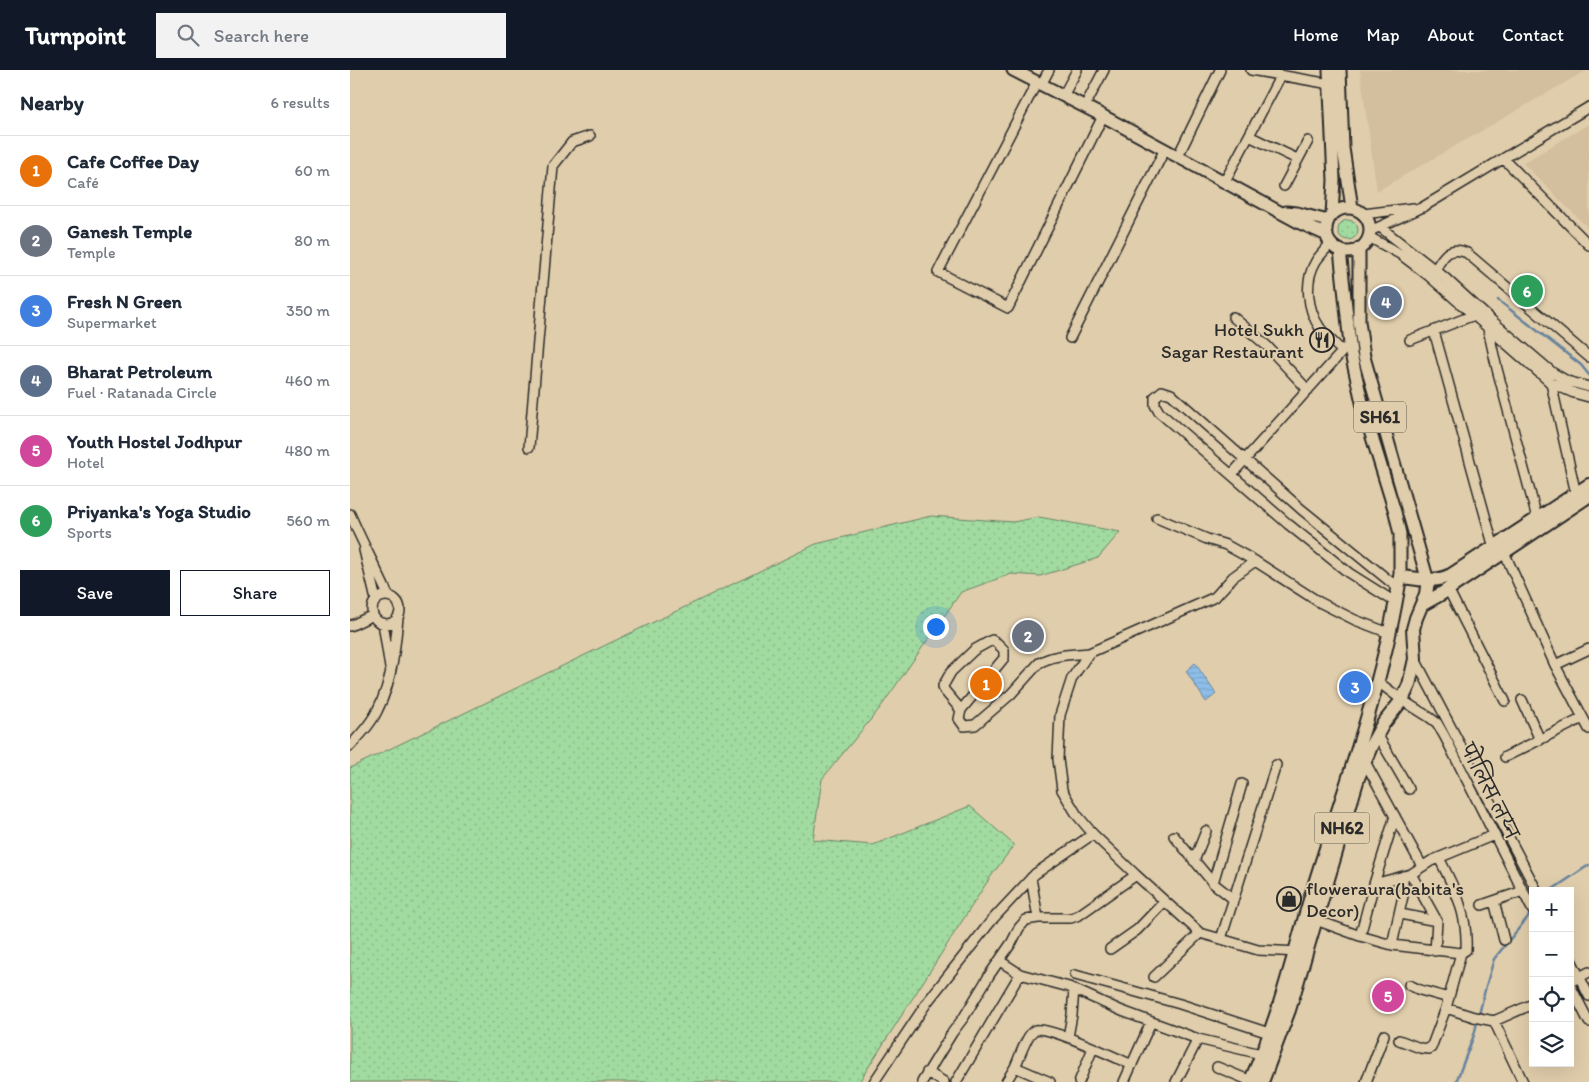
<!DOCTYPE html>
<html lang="en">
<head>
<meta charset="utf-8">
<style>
  body { margin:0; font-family:Itim,"Playpen Sans Deva",sans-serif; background:#f2f2f3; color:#1f2937 }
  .controls { position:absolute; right:15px; bottom:15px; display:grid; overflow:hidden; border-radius:0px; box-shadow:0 5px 20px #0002 }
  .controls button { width:45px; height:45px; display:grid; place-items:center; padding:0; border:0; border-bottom:1px solid #e0e1e3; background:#fff; color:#1f2937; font:25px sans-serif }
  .you { position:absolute; left:585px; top:556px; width:18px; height:18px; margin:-12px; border:4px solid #fff; border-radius:50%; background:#1a73e8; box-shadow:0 0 0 8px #1a73e833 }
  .badge { display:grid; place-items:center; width:32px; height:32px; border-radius:50%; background:#111827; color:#fff; font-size:16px; font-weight:700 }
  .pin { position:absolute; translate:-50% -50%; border:2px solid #fff; box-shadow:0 1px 5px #0006 }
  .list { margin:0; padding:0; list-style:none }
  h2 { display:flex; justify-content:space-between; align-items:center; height:65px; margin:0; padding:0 20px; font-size:21px }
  h2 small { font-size:16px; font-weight:400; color:#747a83 }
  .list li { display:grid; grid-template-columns:32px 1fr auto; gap:15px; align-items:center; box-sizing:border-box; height:70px; padding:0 20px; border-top:1px solid #e0e1e3 }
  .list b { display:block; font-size:19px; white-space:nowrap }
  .list p { margin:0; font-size:16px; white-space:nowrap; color:#747a83 }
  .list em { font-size:16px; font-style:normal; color:#747a83 }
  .actions { display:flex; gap:10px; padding:15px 20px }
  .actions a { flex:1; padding:11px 0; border:1px solid #111827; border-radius:0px; text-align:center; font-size:18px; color:#111827 }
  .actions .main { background:#111827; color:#fff }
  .icon { flex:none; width:28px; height:28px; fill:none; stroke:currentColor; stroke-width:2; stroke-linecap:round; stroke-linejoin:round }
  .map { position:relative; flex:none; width:1239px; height:1012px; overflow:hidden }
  header { display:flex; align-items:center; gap:30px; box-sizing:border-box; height:70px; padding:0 25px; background:#111827; color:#fff }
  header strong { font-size:24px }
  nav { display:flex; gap:28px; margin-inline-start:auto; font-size:18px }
  .search { width:350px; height:45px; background:#f2f2f3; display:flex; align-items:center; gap:12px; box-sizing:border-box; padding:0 18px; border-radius:0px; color:#747a83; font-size:19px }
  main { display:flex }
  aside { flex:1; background:#fff }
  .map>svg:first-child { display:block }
</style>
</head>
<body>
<header>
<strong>Turnpoint</strong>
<div class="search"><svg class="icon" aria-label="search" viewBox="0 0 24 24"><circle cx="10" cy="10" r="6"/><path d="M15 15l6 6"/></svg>Search here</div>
<nav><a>Home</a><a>Map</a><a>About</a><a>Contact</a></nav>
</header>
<main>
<aside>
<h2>Nearby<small>6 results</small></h2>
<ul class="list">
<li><span class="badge" style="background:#e8710a">1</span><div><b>Cafe Coffee Day</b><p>Café</p></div><em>60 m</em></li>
<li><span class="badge" style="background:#6b7280">2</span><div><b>Ganesh Temple</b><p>Temple</p></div><em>80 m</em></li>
<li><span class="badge" style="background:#3f7fe0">3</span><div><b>Fresh N Green</b><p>Supermarket</p></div><em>350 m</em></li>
<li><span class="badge" style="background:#5c6f8a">4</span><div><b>Bharat Petroleum</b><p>Fuel · Ratanada Circle</p></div><em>460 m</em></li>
<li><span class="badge" style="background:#d1479c">5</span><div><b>Youth Hostel Jodhpur</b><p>Hotel</p></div><em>480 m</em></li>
<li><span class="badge" style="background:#2e9e5b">6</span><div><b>Priyanka's Yoga Studio</b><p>Sports</p></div><em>560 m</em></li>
</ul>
<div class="actions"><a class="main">Save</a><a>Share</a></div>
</aside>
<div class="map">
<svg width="1239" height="1012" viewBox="0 0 1239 1012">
  <defs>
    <pattern id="grass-dots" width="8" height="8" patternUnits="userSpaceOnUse" patternTransform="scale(1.25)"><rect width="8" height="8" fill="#a1dba0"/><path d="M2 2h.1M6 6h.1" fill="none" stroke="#8bbc8a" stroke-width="1.8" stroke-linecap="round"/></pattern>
    <pattern id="water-rules" width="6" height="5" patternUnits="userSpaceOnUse" patternTransform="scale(1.25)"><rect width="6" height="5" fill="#8dbee9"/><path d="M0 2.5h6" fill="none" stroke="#7aa3c8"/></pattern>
  </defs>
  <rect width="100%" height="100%" fill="#e0cdab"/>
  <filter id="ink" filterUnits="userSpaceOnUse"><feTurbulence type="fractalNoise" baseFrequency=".02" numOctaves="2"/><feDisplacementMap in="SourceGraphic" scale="10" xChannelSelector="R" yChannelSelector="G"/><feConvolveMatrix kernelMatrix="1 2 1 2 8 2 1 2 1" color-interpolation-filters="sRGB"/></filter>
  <g filter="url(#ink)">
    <path fill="#d3be9d" d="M 1010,0 L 1237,0 L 1027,121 Z
      M 1239,54 L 1239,159 L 1173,93 Z"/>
    <path fill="url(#grass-dots)" stroke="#668366" d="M988 160a10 10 0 1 1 20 0a10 10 0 1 1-20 0Z
      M 581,446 L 663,452 L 689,447 L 770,462 L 748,488 L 690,506 L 661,504 L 611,522 L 530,638 L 472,709 L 463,770 L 523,775 L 620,736 L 664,775 L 639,809 L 509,1012 L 0,1012 L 0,698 L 466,474 Z"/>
    <path fill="url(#water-rules)" stroke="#66839d" d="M 845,593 L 866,624 L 856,632 L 836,601 Z"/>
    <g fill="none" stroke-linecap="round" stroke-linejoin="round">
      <path stroke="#66839d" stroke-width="2.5" d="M 1148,230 L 1231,295 L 1239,305
        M 1200,821 L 1239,795
        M 1106,1012 L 1124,965 L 1136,916 L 1144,889 L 1182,842"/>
      <defs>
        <path id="minor" d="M 901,0 L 980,14
          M 687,12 L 588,202 L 658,238 L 753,46
          M 691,15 L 699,0
          M 713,26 L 727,0
          M 735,36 L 754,0
          M 899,66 L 947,89
          M 828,86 L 870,0
          M 1154,89 L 1239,175
          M 875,111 L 931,5
          M 934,116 L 958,71
          M 1013,144 L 1063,138
          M 1030,157 L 1094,207 L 1141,250 L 1203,303 L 1217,311 L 1239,317
          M 1020,161 L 1073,137 L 1239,37
          M 1019,167 L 1050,184 L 1079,206 L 1201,313 L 1224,323 L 1239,327
          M 981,173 C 976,179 970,185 966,191 C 954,211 957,239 970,258 C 976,266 985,274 992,281
          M 1085,200 C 1093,186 1099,175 1117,183 L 1239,287
          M 883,247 L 917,276 L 958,320
          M 1138,259 L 1147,299 L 1187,448
          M 1084,261 L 1144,478
          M 720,268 L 815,79
          M 1060,270 L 1124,245
          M 1201,313 L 1226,424
          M 179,377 L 203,96 L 222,72 L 240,66
          M 882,404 L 1000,273
          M 0,444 C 12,472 26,498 38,525
          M 807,448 L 857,469 L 876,475 L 905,491 L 969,532 L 1005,550 L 1039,563
          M 14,480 L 26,530
          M 1154,482 L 1205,595 L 1239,659
          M 1098,519 L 1155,631
          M22 540a14 14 0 1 1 28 0a14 14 0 1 1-28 0Z
          M 1045,532 L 999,503 L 938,454 L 809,342 L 805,335 L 805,327 L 812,321 L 821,324 L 951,439 L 1048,518
          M 33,553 L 40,598
          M 0,556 L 23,545
          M 739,583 L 865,527 L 883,507 L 905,491
          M 1065,589 L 1187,821
          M 1205,595 L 1239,579
          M 1027,611 L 1052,630 L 1079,647 L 1087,653 L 1095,667 L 1183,841
          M 1172,630 L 1190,670
          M 611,640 L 594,620 L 593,616 L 601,602 L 624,580 L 642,570 L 647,573 L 654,580 L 654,588 L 611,640 L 609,649 L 614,656 L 625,655 L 661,624 L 689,593 C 704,584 723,585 739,583 L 722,608 L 710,645 L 708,689 L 712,720 L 727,745 L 743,764 L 786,805 L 850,863 L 871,869 L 926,695
          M 1027,664 L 1059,719
          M 0,676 C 10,665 22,653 28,639 C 42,611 45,579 48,548
          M 1155,687 L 1233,648
          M 1014,690 L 1072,796
          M 824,766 L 863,813 L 882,828
          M 1089,788 C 1105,819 1118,844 1116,880 L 1111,883
          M 844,791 L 856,761
          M 1061,804 L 1081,791 L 1144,765
          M 681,808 L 688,848
          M 863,813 L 892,714
          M 1024,814 L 1045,746
          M 1144,831 L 1154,870
          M 1132,835 L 1173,821
          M 1050,844 L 1087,851
          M 966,850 L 1010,866 L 1042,875 L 1111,883 L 1096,938 L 1124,947 L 1144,951 L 1183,934
          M 1010,866 L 1024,814 L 1061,804 L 1087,851 L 1085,881
          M 871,869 L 908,880 L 949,882
          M 1042,875 L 1053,826 L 1053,806
          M 760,879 L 787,860 L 814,832
          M 1220,888 L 1239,926
          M 650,891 L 670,904
          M 725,905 L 830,934 L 919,963
          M 804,907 L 850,863
          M 1220,912 L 1239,902
          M 1059,915 L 1070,920 L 1099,928
          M 1220,915 L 1239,952
          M 1144,951 L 1173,1012
          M 718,967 L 722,945 L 724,919
          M 1049,970 L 1070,978 L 1079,979 L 1081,978 L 1096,938
          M 665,997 C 669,989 677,963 685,960 C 697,955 767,988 782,995
          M 867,997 L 901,1011
          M 577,1002 L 594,1012
          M 524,1012 L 578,931 L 642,850 L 685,804 L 743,764
          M 572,1012 L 602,963 L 614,947 L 640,904 L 662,872 L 669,858 L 676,850 L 688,848 L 721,848 L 729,845 L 786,805
          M 606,1012 L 670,904 L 719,917 L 772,941 L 848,969 L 911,984
          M 656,1012 L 665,997 L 700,1012
          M 729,1012 L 743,978
          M 774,1012 L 801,952
          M 826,1012 L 848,969
          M 1016,1012 L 1034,965"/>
        <path id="major" d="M 663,0 L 753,46 L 950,153 L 977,165
          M 979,0 L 984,110 L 982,145
          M 990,0 L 993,78 L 1002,138
          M976 160a22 22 0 1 1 44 0a22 22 0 1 1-44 0Z
          M 936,142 L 947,143 L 978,151
          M 1009,178 L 1009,251 L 1014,287 L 1078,511
          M 990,180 L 1001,284 L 1014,341 L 1045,442 L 1050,464 L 1050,507"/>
        <path id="highway" d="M 1073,534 L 1091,524 L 1237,427
          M 900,1012 C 930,948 945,877 966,810 C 997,710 1034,611 1050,507 C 1069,508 1083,514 1101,505 L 1239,415
          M 912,1012 L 939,940 L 1008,708 L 1022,674 L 1033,654 L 1052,630 L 1059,615 L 1065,589 L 1063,559 L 1066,548 L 1076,524 L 1078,511"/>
      </defs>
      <use href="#minor" stroke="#2b2b2b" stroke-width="12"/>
      <use href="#major" stroke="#2b2b2b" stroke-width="15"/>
      <use href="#highway" stroke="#2b2b2b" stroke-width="16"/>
      <use href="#minor" stroke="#e0cdab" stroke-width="9"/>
      <use href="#major" stroke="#e0cdab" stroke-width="11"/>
      <use href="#highway" stroke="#e0cdab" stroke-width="12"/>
    </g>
  </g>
  <defs>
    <symbol id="restaurant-ring" viewBox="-11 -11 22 22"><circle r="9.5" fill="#e0cdab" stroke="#2b2b2b" stroke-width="1.5"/><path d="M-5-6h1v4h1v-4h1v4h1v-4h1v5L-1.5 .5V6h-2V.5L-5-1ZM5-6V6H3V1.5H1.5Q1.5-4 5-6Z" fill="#2b2b2b"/></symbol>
    <symbol id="shop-ring" viewBox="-11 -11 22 22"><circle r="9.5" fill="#e0cdab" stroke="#2b2b2b" stroke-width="1.5"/><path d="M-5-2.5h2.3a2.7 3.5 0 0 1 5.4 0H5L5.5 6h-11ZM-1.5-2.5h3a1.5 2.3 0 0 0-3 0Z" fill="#2b2b2b"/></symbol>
  </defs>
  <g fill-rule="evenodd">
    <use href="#restaurant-ring" x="958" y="256" width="28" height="28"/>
    <use href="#shop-ring" x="925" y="815" width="28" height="28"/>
  </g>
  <g text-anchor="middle" stroke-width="4" stroke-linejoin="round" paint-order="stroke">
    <g fill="#e0cdab" stroke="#615c51" stroke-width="1">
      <rect x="1004" y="331.5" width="52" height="31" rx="4"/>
      <rect x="964.5" y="742.5" width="55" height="31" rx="4"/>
    </g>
    <g font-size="18" font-weight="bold" fill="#2b2b2b">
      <text x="1030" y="353">SH61</text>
      <text x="992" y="764">NH62</text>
    </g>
    <g font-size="19" fill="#2b2b2b" stroke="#e0cdab" text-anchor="end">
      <text x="954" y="266">Hotel Sukh<tspan x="954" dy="22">Sagar Restaurant</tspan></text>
      <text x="956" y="825" text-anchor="start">floweraura(babita's<tspan x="956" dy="22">Decor)</tspan></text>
    </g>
    <g font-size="19" fill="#2b2b2b" stroke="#e0cdab">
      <text transform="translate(1140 721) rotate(63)" y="7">पोलिस लय्न</text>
    </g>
  </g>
</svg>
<div class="controls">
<button>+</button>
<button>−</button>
<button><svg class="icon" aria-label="locate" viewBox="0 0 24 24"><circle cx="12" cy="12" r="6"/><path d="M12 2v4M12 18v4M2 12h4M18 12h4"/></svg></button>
<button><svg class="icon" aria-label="layers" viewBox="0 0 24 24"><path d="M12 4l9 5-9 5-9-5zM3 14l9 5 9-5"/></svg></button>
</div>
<div class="you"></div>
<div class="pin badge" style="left:636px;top:614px;background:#e8710a">1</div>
<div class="pin badge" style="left:678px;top:566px;background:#6b7280">2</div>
<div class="pin badge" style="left:1005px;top:617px;background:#3f7fe0">3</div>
<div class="pin badge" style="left:1036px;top:232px;background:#5c6f8a">4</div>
<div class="pin badge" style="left:1038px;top:926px;background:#d1479c">5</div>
<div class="pin badge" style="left:1177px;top:221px;background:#2e9e5b">6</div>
</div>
</main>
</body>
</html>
